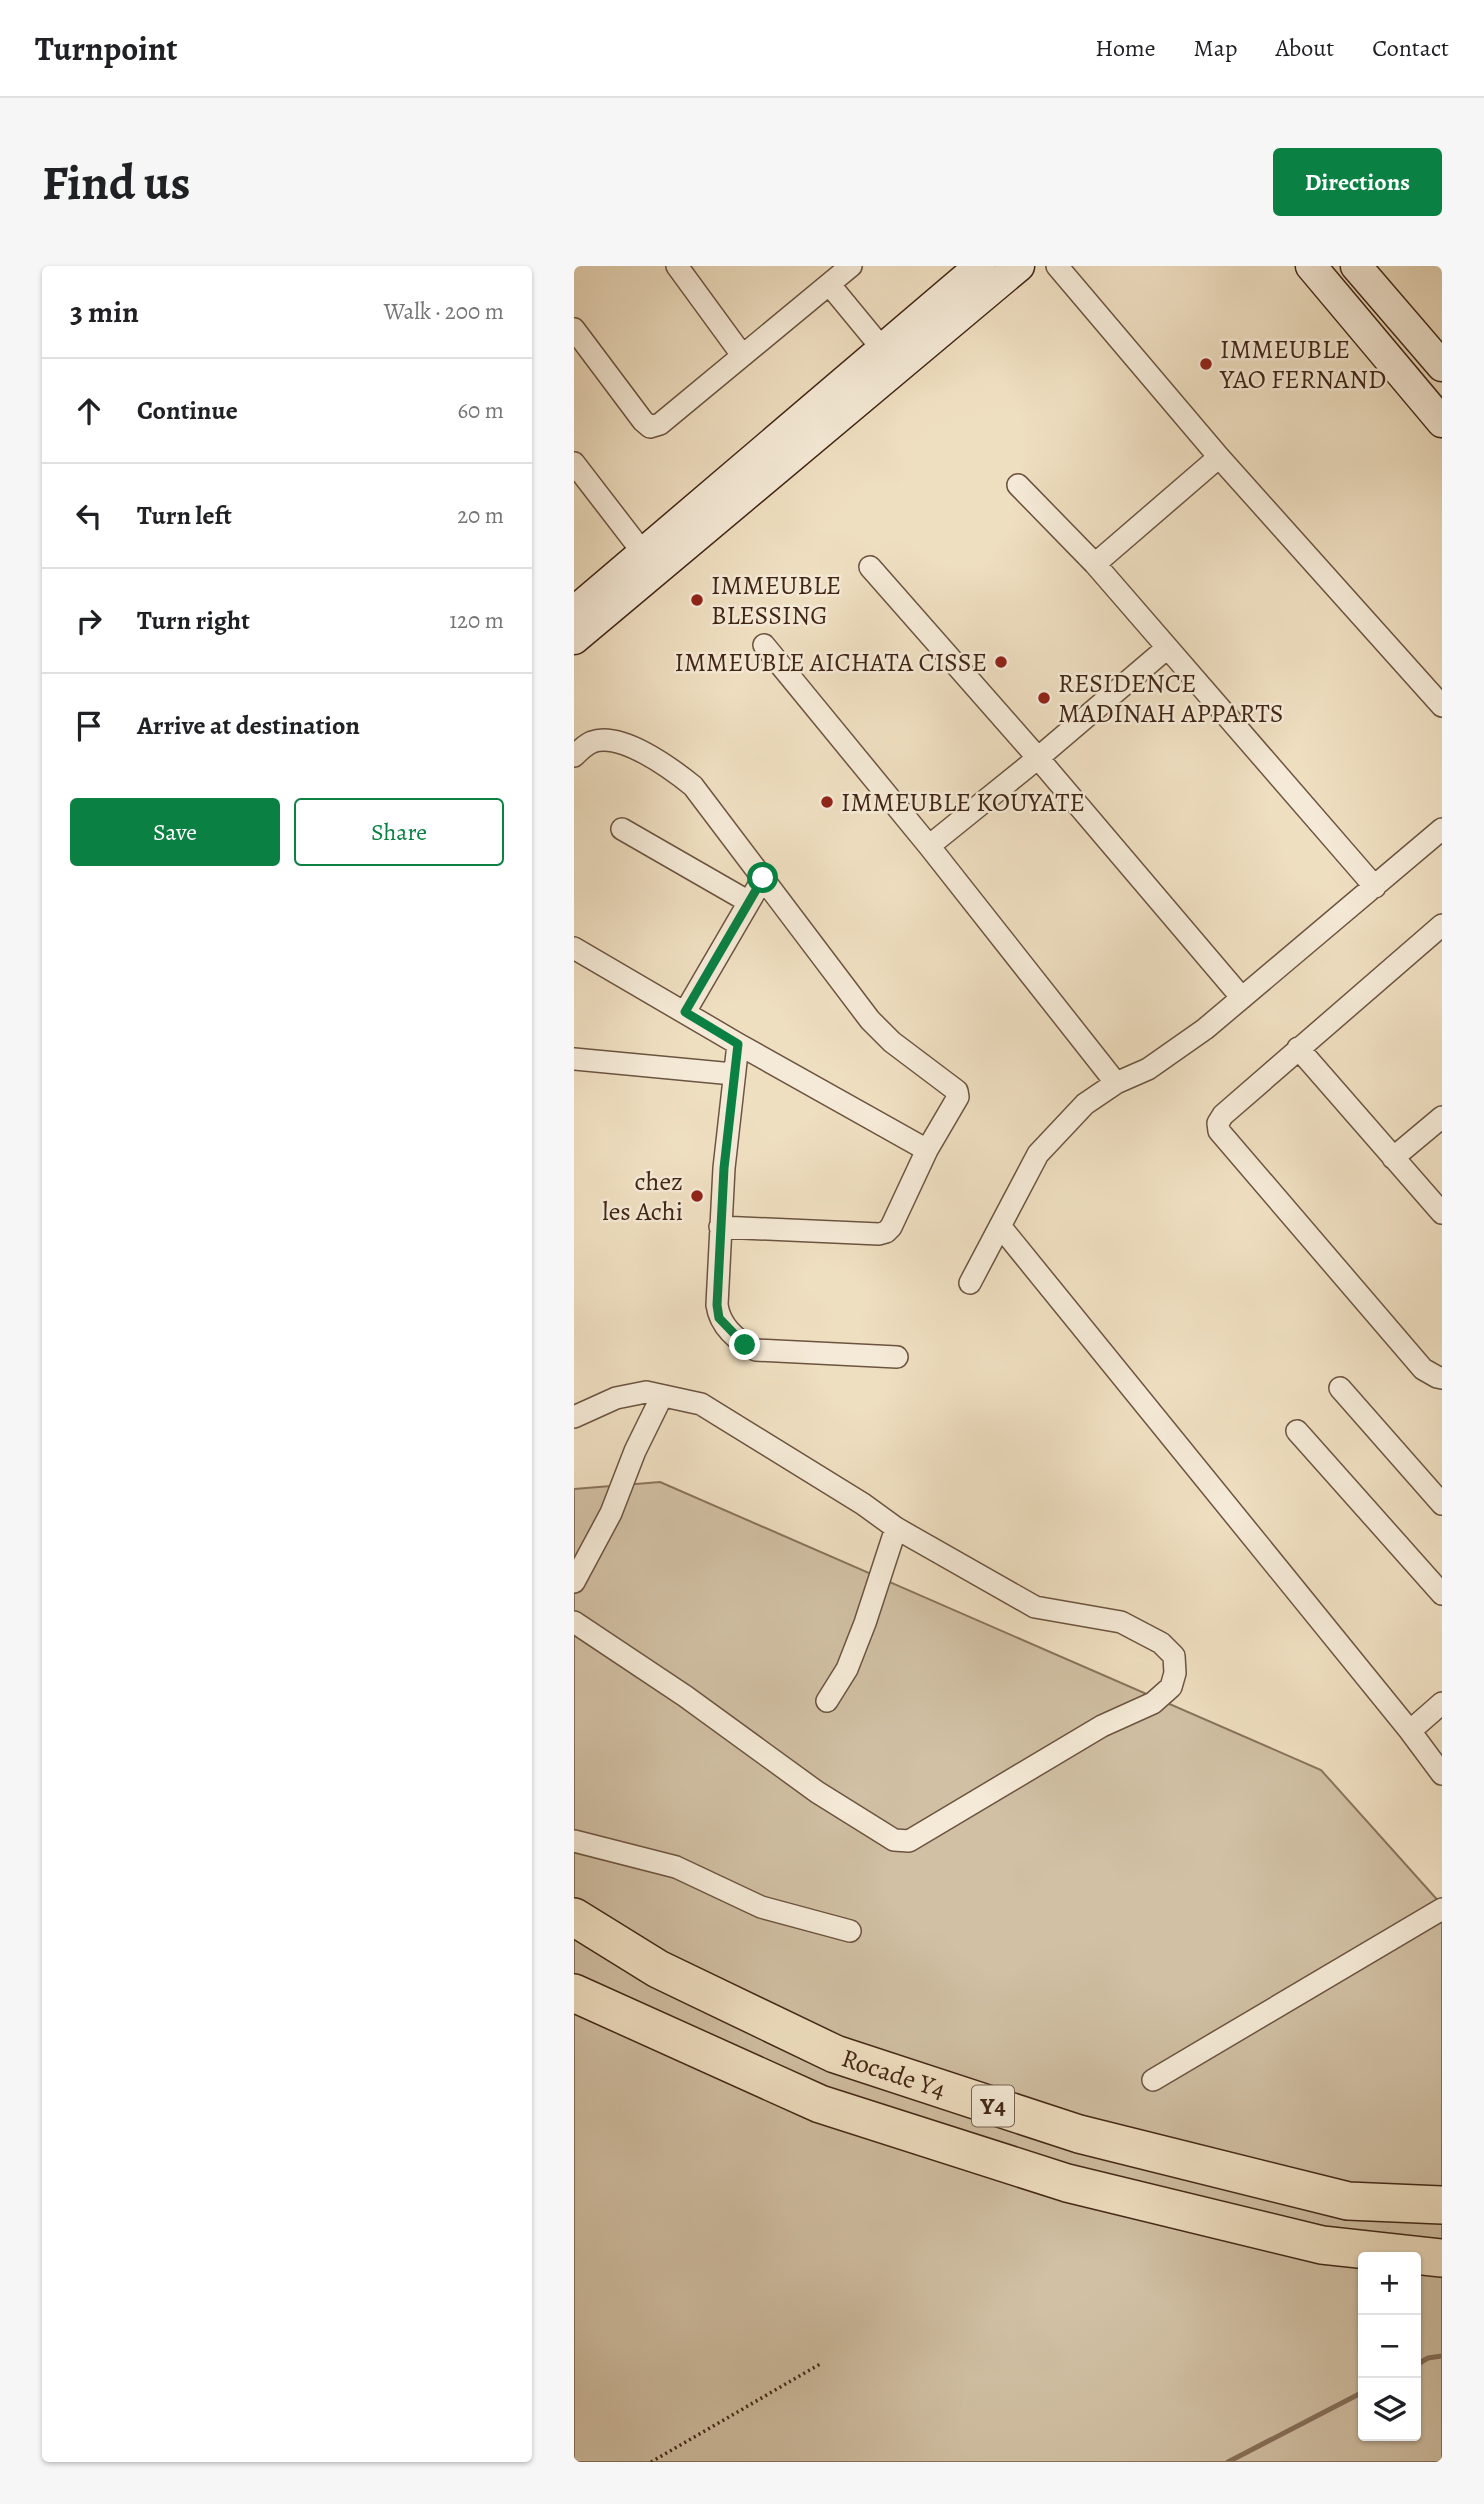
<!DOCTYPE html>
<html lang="en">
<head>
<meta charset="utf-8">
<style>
  body { margin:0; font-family:Alegreya,serif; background:#f6f6f6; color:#202124 }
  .controls { position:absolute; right:21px; bottom:21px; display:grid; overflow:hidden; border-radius:7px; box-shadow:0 2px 5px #0004 }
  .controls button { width:63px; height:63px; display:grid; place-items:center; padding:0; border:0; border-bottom:2px solid #e0e0e0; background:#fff; color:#202124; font:35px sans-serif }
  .stop { position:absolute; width:21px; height:21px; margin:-16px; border:5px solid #0b8043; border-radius:50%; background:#fff }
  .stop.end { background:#0b8043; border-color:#fff; box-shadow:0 2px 7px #0008 }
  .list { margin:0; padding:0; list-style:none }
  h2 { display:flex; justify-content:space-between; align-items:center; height:91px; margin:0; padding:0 28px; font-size:30px }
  h2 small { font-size:23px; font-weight:400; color:#757577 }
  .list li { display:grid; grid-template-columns:46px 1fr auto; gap:21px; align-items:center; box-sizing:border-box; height:105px; padding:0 28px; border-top:2px solid #e0e0e0 }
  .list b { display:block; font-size:26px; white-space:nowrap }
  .list em { font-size:23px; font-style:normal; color:#757577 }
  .actions { display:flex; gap:14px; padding:21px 28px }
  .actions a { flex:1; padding:16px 0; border:2px solid #0b8043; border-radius:7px; text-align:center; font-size:24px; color:#0b8043 }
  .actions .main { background:#0b8043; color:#fff }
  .icon { flex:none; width:38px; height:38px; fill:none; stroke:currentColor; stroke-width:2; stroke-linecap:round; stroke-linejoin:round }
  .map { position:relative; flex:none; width:868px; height:2196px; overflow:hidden; border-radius:7px }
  header { display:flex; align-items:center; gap:42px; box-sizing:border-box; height:98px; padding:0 35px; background:#fff; border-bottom:2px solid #e0e0e0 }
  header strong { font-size:33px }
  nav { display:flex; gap:38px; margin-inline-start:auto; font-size:24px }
  .intro { display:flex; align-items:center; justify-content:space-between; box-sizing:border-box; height:168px; padding:0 42px }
  h1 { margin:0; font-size:49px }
  .button { padding:18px 32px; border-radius:7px; background:#0b8043; color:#fff; font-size:24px; font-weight:700 }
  main { display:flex; gap:42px; padding:0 42px }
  aside { flex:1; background:#fff; border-radius:7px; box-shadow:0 2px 5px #0004 }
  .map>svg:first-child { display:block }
</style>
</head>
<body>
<header>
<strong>Turnpoint</strong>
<nav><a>Home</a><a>Map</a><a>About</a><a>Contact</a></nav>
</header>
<div class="intro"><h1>Find us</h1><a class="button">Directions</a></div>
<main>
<aside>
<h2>3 min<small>Walk · 200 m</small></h2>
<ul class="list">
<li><svg class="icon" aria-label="ahead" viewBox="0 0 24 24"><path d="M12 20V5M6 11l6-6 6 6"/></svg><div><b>Continue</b></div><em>60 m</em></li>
<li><svg class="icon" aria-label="left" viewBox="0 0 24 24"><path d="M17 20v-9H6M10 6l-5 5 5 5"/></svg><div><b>Turn left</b></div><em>20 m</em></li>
<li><svg class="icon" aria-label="right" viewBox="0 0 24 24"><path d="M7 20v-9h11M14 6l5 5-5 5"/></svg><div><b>Turn right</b></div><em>120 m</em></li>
<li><svg class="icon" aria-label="arrive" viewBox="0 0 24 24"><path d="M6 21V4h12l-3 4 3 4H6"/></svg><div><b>Arrive at destination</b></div></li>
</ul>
<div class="actions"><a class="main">Save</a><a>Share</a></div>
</aside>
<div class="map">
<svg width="868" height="2196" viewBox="0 0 868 2196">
  <rect width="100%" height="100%" fill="#efdfc1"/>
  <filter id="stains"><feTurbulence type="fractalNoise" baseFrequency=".00286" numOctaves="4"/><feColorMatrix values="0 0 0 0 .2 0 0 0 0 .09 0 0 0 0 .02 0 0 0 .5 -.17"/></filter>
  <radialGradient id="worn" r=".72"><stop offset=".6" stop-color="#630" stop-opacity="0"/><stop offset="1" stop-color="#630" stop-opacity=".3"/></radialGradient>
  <path fill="#d1c0a4" stroke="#89735c" stroke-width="2" fill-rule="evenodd" d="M 86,1216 L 747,1504 L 868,1639 L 868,2196 L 0,2196 L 0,1223 ZM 789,1991 L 842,1991 L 842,2170 L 789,2170 Z"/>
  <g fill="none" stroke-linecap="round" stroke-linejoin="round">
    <path stroke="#866f59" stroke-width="5" d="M 842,2099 L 854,2092 L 868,2090
      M 654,2196 L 789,2126"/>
    <defs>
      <path id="street" d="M 103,0 L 168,89
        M 483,0 L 645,191 L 868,440
        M 255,18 L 316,92
        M 0,63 L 69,155 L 76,161 L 86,158 L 277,0
        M 0,197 L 77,297
        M 444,219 L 521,298 L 801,621
        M 521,298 L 645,191
        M 296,301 L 464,492 L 668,732
        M 190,379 L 355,580 L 542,817
        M 0,490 C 5,485 11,479 18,476 C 47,465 98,503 119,520 L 296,754 L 318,776 L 383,825 L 384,831 L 353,884 L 317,961 L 312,966 L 305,968 L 146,961
        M 48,563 L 175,636
        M 355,580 L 464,492 L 593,382
        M 868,659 L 649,849 L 644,857 L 645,865 L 849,1103 L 863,1111 L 868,1112
        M 0,682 L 164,778 L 353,884
        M 111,746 L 189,612
        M 164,778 L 150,902 L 143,1039 C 146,1060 163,1075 182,1084 L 323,1091
        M 724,782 L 868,947
        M 0,793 L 159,808
        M 819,892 L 868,851
        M 426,960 L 836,1465 L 868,1508
        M 396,1017 L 464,888 L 511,838 L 542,817 L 574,803 L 631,763 L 868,563
        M 766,1122 L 868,1238
        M 0,1151 L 42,1132 L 72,1126 L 127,1138 L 289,1238 L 322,1262 L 461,1341 L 547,1356 L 587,1377 L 600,1390 L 601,1407 L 597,1421 L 579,1437 L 528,1460 L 335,1575 L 320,1574 L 243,1526 L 111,1430 L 0,1356
        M 723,1165 L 868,1328
        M 0,1316 L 37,1247 L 61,1185 L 88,1130
        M 253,1435 L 273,1403 L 291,1357 L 322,1262
        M 836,1465 L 868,1437
        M 0,1575 L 102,1601 L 187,1641 L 276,1665
        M 579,1814 L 868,1643"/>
      <path id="secondary" d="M 737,0 L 868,156
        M 782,0 L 868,100
        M 0,346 L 406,0
        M 0,373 L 445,0"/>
      <g id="highway">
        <path id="s1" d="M 0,1651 L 84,1703 L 261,1788 L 505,1868 L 774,1935 L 868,1939"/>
        <path d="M 0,1727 L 246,1838 L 493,1917 L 748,1979 L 868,1992"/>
      </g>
    </defs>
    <use href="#street" stroke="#6c5440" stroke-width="24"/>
    <use href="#secondary" stroke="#412615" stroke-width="33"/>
    <use href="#highway" stroke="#412615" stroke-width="40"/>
    <path stroke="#412615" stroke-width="3.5" stroke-dasharray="2 3.5" stroke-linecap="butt" d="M 77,2196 L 248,2097"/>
    <use href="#street" stroke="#f5ead7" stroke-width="21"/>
    <use href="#secondary" stroke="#f5ead7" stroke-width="30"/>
    <use href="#highway" stroke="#efdfc1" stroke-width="37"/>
  </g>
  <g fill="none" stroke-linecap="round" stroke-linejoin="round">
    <path stroke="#0b8043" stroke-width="9" d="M 171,1079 L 145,1052 L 143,1039 L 150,902 L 164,778 L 111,746 L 189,612"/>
  </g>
  <g fill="#8f2418" stroke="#f5ead7" stroke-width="2.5">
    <circle cx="632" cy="98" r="7"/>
    <circle cx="123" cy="334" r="7"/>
    <circle cx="427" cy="396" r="7"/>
    <circle cx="470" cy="432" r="7"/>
    <circle cx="253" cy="536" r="7"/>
    <circle cx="123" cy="930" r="7"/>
  </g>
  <g text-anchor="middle" stroke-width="5" stroke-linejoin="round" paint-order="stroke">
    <rect fill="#f5ead7" stroke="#77614f" stroke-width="2" x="398" y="1819.5" width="42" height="41" rx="5"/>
    <g font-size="24" font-weight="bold" fill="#412615">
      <text x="419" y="1848">Y4</text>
    </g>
    <g font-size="26" fill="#412615" stroke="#f5ead7" text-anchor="start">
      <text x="646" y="92">IMMEUBLE<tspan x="646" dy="30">YAO FERNAND</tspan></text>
      <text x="137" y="328">IMMEUBLE<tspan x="137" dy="30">BLESSING</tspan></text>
      <text x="413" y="405" text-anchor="end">IMMEUBLE AICHATA CISSE</text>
      <text x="484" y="426">RESIDENCE<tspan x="484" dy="30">MADINAH APPARTS</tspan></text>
      <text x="267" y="545">IMMEUBLE KOUYATE</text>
      <text x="109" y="924" text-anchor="end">chez<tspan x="109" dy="30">les Achi</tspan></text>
    </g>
    <g font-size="26" fill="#412615" stroke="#f5ead7">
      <text dy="9" stroke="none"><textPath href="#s1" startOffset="357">Rocade Y4</textPath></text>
    </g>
  </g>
  <rect width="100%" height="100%" filter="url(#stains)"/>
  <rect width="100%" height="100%" fill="url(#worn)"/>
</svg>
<div class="controls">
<button>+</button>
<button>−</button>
<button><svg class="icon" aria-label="layers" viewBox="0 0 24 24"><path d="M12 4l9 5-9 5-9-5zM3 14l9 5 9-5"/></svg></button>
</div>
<div class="stop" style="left:189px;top:612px"></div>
<div class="stop end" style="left:171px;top:1079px"></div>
</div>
</main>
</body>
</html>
